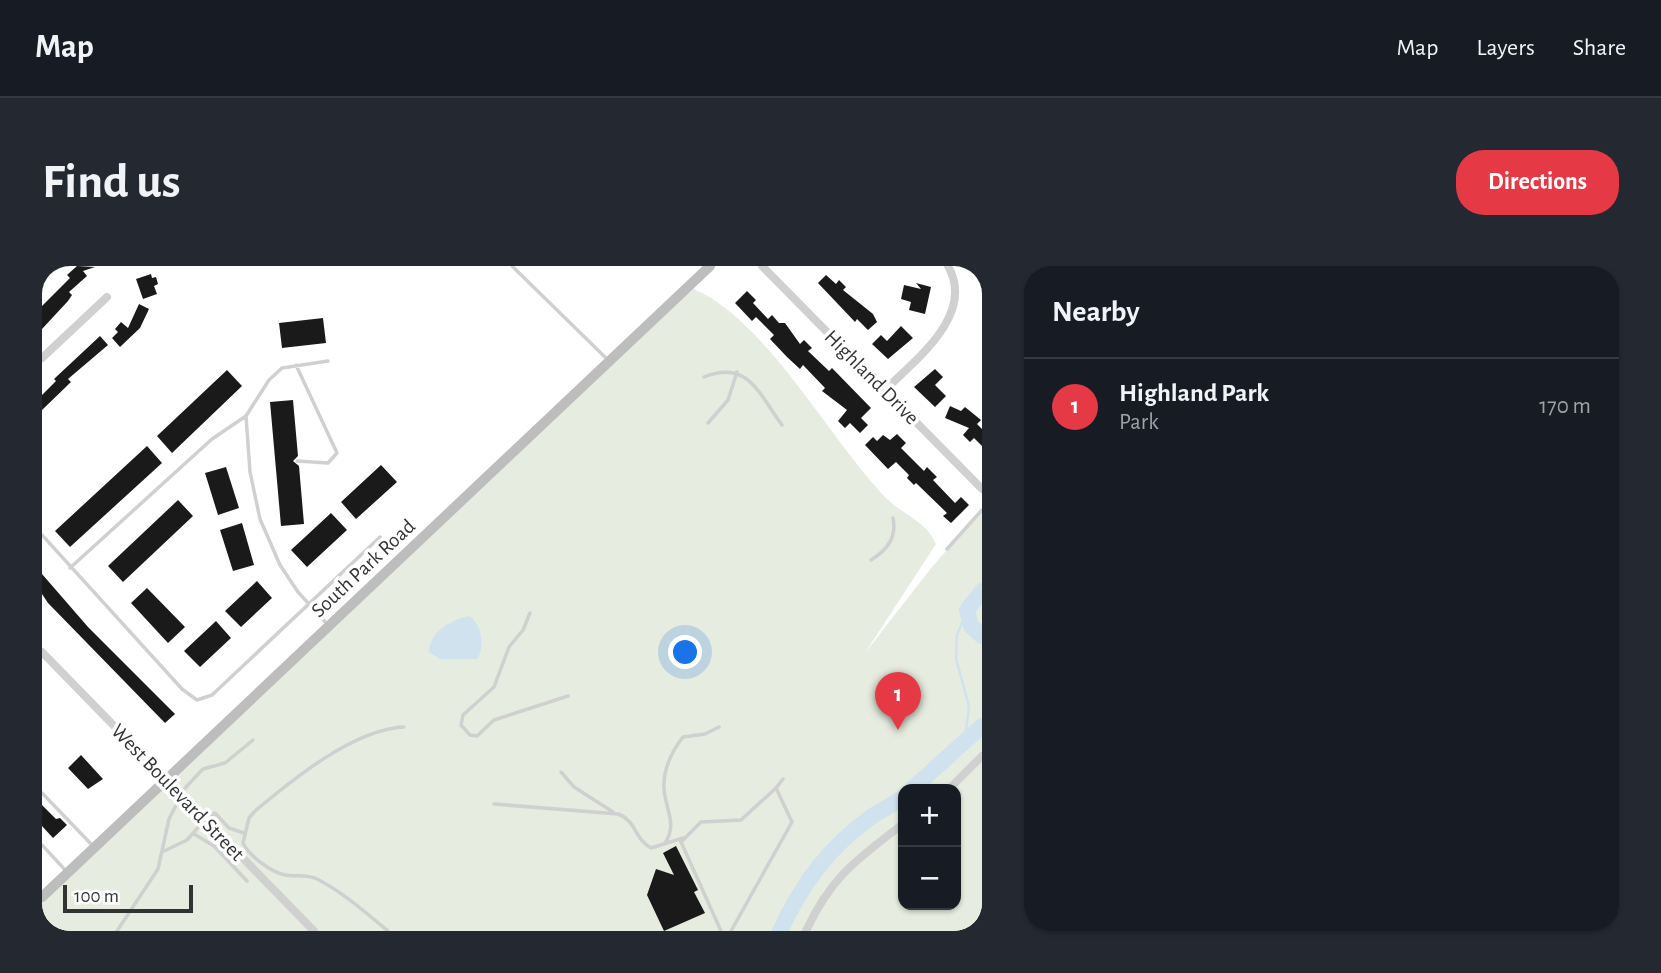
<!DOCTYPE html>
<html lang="en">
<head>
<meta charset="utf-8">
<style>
  body { margin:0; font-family:"Alegreya Sans",sans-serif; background:#242831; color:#f1f3f6 }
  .controls { position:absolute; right:21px; bottom:21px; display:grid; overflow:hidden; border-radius:14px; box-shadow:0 2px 5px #0004 }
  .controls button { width:63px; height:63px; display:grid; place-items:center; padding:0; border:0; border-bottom:2px solid #363941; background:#171b24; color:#f1f3f6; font:35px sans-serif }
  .scale { position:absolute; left:21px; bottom:18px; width:130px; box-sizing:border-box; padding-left:7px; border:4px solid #333; border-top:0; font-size:19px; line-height:24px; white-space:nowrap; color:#333; -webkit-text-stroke:5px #fff; paint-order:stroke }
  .you { position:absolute; left:644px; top:387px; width:24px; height:24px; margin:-18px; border:5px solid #fff; border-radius:50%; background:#1a73e8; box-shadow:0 0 0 10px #1a73e833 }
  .badge { display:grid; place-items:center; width:46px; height:46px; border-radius:50%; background:#e63946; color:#fff; font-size:23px; font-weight:700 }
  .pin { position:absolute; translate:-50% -58px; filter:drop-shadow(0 2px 4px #0008) }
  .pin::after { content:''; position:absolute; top:37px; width:24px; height:21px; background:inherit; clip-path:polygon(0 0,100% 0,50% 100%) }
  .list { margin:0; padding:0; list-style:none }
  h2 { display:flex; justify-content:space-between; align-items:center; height:91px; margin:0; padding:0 28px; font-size:30px }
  h2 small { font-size:23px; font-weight:400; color:#9ea1a6 }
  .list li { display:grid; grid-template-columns:46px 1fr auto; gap:21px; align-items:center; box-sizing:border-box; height:98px; padding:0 28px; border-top:2px solid #363941 }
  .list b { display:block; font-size:26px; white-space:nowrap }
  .list p { margin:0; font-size:23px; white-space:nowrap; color:#9ea1a6 }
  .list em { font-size:23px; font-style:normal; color:#9ea1a6 }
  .map { position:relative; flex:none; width:940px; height:665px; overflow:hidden; border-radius:28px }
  header { display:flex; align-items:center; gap:42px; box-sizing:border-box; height:98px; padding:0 35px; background:#171b24; border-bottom:2px solid #363941 }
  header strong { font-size:33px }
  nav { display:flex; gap:38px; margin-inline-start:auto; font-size:24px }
  .intro { display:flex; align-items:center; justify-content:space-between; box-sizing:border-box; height:168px; padding:0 42px }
  h1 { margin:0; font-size:49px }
  .button { padding:18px 32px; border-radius:28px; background:#e63946; color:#fff; font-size:24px; font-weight:700 }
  main { display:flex; gap:42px; padding:0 42px }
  aside { flex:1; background:#171b24; border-radius:28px; box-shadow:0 2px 5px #0004 }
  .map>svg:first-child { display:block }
</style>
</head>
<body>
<header>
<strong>Map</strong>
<nav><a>Map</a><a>Layers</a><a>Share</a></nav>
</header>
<div class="intro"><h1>Find us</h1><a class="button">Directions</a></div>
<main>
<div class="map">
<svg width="940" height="665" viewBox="0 0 940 665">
  <rect width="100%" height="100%" fill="#fff"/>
  <path fill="#e6ecdf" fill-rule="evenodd" d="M 646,21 C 720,46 788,175 844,232 C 861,249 884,255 894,278 L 823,387 L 890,301 L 940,244 L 940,665 L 0,665 L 0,630 ZM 861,523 L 914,523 L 914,639 L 861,639 Z"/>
  <path fill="#cfe2ee" d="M 427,350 C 440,358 443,381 435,393 L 398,393 L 387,386 C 387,366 410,353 427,350 Z"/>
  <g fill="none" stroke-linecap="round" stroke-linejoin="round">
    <path stroke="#cfe2ee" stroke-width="2.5" d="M 923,474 L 927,440 L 914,393 L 915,369 L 925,344"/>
    <path stroke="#cfe2ee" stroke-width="16" d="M 940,325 L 925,344 L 929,360 L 940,370
      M 870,523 L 940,460
      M 738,665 C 760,618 786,582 829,551 C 839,544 851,539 861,531"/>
  </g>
  <path fill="#1a1a1a" d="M 35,0 L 53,1 L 41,5 L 45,10 L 27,26 L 30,29 L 26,35 L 0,63 L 0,40 L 28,12 L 25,9 Z
    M 109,8 L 110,12 L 114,11 L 116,18 L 112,20 L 115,28 L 101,33 L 94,13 Z
    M 784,9 L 794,18 L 797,14 L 804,21 L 801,24 L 831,48 L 835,56 L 826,64 L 815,53 L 813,56 L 776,17 Z
    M 874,17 L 889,21 L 883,48 L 867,44 L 869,36 L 859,33 L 862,19 L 879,23 Z
    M 705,25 L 714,34 L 711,37 L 726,53 L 730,49 L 737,57 L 743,57 L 758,78 L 762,74 L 770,82 L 766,85 L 787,105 L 790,102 L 829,142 L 819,152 L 826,159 L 818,167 L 808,157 L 803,162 L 796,155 L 805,144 L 780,125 L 783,122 L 761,99 L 758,103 L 745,91 L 728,73 L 732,69 L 714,51 L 710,55 L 693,37 Z
    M 97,38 L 107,43 L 98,62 L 78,81 L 70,72 L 76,66 L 73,63 L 79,56 L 86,62 Z
    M 281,52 L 284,77 L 240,82 L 237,57 Z
    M 859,60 L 871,72 L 846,93 L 830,78 L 839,69 L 845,75 Z
    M 58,70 L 66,79 L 26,113 L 29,116 L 0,144 L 0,129 L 14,115 L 12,113 Z
    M 893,103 L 901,111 L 893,119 L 904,130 L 893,141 L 872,121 Z
    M 185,104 L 200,120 L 130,187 L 115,170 Z
    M 251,134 L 256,190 L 251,195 L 257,200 L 262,258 L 239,260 L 228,136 Z
    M 908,140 L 919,145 L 923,141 L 939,154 L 935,158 L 940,163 L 940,180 L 932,172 L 928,176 L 921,169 L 927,162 L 903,152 Z
    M 855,168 L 864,177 L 859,182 L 882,205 L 885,201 L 895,211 L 891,214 L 913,237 L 919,231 L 927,239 L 909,257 L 901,250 L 905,247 L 874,217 L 872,219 L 865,212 L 867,209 L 854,196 L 846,203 L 823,179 L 831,171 L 835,175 L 841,169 L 848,174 Z
    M 105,180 L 120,197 L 28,281 L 13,265 Z
    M 339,199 L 355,216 L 314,253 L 299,236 Z
    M 184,201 L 197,242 L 176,249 L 163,207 Z
    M 136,234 L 151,250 L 81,316 L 66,300 Z
    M 289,247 L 305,264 L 265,301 L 249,284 Z
    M 200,257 L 212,299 L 191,305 L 178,264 Z
    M 0,308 L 46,361 L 133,448 L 123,457 L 6,337 L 0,328 Z
    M 215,315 L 230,332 L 199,361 L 183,345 Z
    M 105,322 L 143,361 L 126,377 L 89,337 Z
    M 174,355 L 189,372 L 158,401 L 142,385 Z
    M 39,489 L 61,513 L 46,523 L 26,502 Z
    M 0,539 L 14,553 L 18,552 L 25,559 L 11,572 L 0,560 Z
    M 634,580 L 656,624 L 652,626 L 663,647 L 622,665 L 605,629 L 614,603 L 632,609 L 621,587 Z"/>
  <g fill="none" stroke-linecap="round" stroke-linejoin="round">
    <path stroke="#d0d0d0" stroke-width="3.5" d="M 470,0 L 566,94
      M 254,99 L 295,187 L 286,197 L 255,195
      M 662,111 C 706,93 717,128 740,159
      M 666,157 L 686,134 L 695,106
      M 0,269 L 140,423 L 155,434 L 170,429 L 338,271
      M 905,283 L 940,244
      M 829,294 C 845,284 855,272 851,252
      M 28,302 L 170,173 L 204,150
      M 488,347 L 481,364 L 467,381 L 452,421 L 421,449 L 419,459 L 428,469 L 435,470 L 452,454 L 526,430
      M 286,359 L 256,326 L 238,299 L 218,253 L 208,206 L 204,150 L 227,114 L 240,102 L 286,95
      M 519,506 L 532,521 L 571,546
      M 0,527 L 51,580
      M 452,538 L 576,548 C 594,554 593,574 609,582 L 641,572
      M 152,568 L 172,580 L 205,615
      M 623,577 C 636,558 623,542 622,523 C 621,504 630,485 641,471 L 663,468 L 677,461
      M 0,579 L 25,606
      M 120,586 L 145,574 L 167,549 L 173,547 L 187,562 L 202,567
      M 75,665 L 116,603 L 127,553 L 143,522 L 161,503 L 183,497 L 211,474
      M 346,665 C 323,646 302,627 275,613 C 265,608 254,611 243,609 C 229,606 207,590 201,577 L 207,552 L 213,545 C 250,514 312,463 362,461
      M 679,665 L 639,576 L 659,556 L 699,554 L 734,522
      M 689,665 L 750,556 L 734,522 L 741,513"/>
    <path stroke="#d0d0d0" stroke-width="8" d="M 720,0 L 940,223
      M 0,92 L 65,31
      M 843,124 C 873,94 934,49 906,0
      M 0,386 L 272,665
      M 907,523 L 940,490
      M 764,665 C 789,611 815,593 861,558"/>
    <path stroke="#bdbdbd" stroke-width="10" d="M 0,631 L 668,0"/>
  </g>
  <g text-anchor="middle" stroke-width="7" stroke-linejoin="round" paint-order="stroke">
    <g font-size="21" fill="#333" stroke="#fff">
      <text transform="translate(830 111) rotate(45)" y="7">Highland Drive</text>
      <text transform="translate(321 302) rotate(-43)" y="7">South Park Road</text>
      <text transform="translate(136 526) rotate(46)" y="7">West Boulevard Street</text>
    </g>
  </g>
</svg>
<div class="controls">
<button>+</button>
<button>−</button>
</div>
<div class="scale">100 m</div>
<div class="you"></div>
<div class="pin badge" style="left:856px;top:464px">1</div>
</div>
<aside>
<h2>Nearby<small></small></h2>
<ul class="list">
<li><span class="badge">1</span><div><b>Highland Park</b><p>Park</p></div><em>170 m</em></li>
</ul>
</aside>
</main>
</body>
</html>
